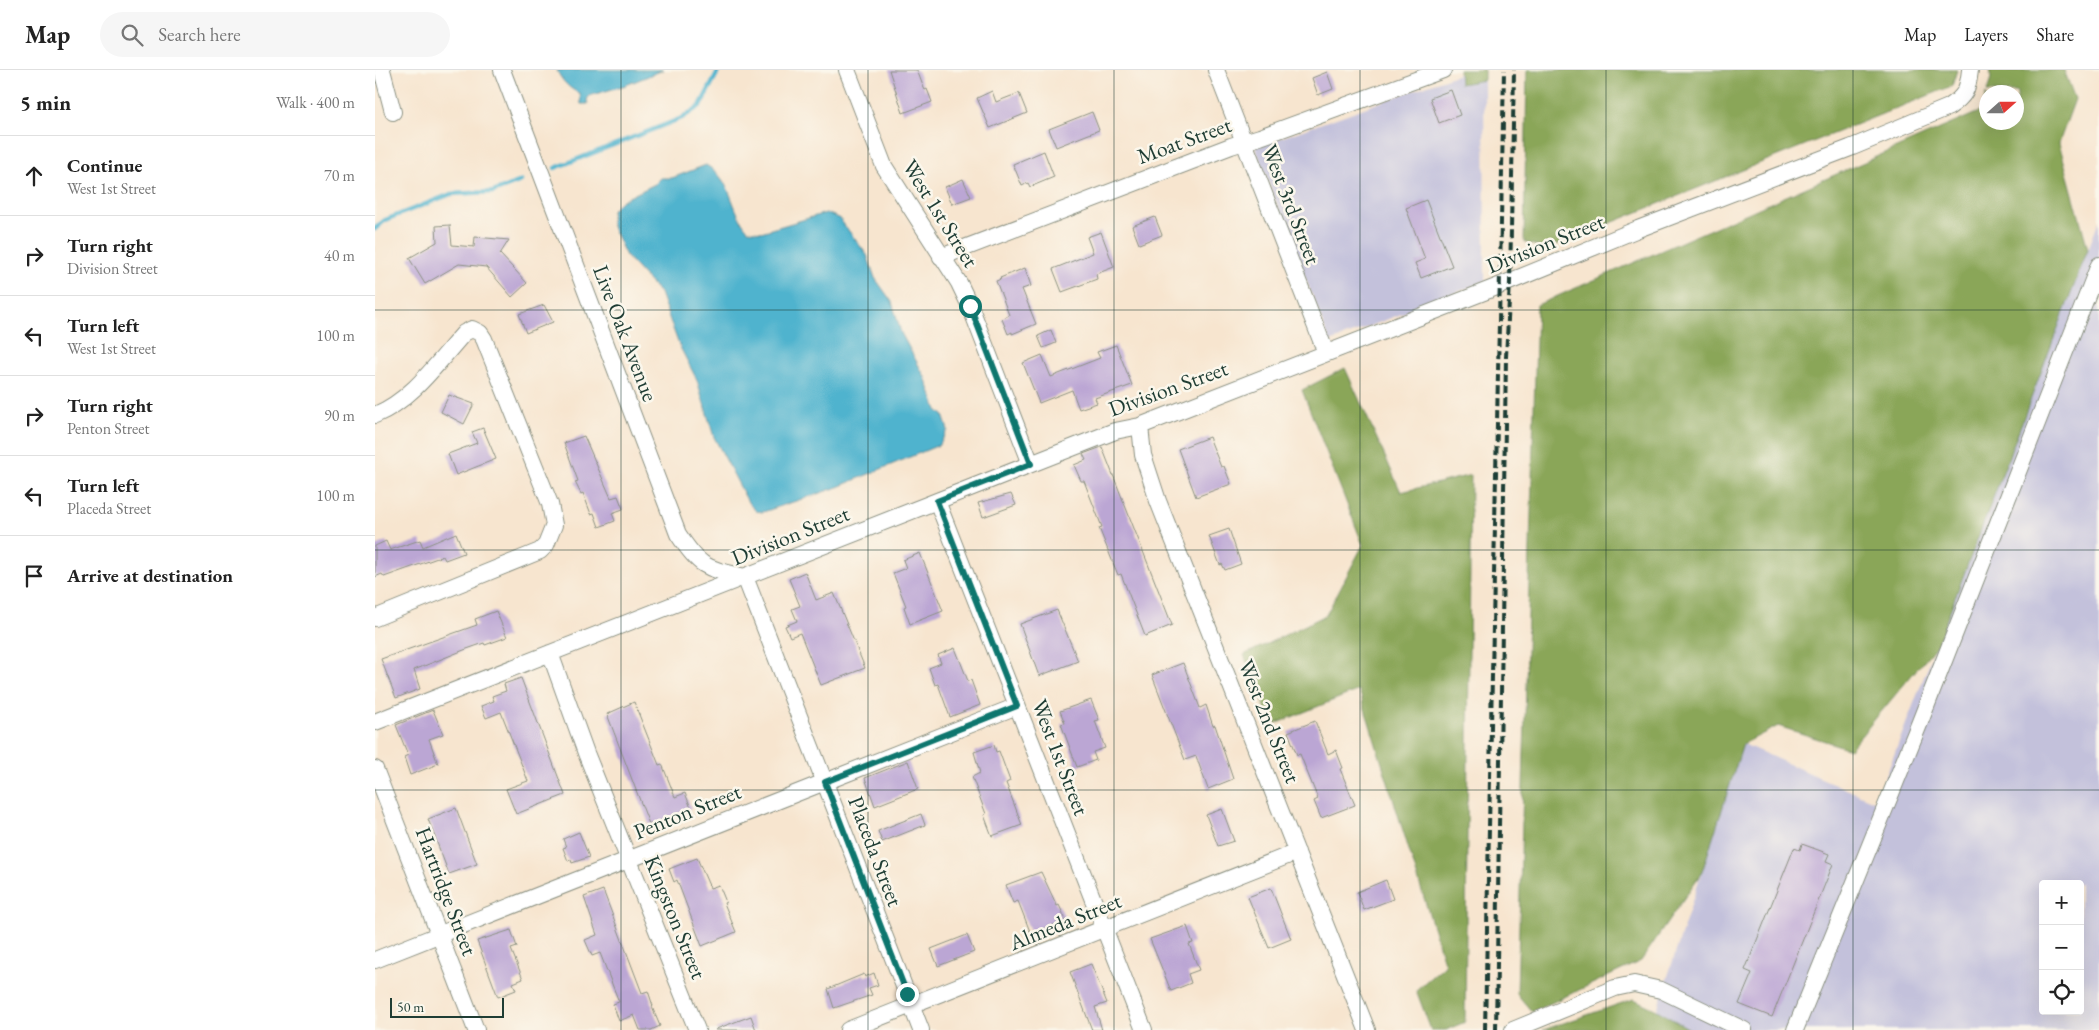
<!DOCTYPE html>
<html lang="en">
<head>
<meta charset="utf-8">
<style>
  body { margin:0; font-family:"EB Garamond",serif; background:#f6f6f6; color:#222 }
  .controls { position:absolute; right:15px; bottom:15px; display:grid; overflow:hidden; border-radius:5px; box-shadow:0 5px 20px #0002 }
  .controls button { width:45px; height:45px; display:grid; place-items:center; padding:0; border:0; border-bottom:1px solid #e0e0e0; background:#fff; color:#222; font:25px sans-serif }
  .compass { position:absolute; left:1604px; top:15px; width:45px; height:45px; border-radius:50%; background:#fff; box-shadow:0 5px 20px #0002; rotate:69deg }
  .scale { position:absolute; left:15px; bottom:12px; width:114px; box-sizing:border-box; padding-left:5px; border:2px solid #1f3d34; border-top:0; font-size:14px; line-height:18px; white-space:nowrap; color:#1f3d34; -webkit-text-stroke:4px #fbf7ec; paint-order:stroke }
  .stop { position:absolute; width:15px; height:15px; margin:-11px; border:4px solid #0f766e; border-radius:50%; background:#fff }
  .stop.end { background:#0f766e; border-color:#fff; box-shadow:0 1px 5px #0008 }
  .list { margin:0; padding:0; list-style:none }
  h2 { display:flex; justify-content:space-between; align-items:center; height:65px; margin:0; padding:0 20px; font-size:21px }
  h2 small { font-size:16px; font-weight:400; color:#767676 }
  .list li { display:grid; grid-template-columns:32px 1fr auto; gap:15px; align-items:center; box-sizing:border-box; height:80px; padding:0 20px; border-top:1px solid #e0e0e0 }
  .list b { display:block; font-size:19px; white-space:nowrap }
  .list p { margin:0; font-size:16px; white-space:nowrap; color:#767676 }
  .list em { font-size:16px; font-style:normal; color:#767676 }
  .icon { flex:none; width:28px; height:28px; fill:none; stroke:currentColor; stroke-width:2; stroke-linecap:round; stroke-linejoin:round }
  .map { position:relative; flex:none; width:1724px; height:960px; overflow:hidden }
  header { display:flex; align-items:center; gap:30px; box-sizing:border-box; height:70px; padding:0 25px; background:#fff; border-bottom:1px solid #e0e0e0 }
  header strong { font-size:24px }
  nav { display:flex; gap:28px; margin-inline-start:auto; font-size:18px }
  .search { width:350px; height:45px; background:#f6f6f6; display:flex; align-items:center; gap:12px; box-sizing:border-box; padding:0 18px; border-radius:28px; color:#767676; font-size:19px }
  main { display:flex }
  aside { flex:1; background:#fff }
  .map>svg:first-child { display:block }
</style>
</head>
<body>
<header>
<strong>Map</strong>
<div class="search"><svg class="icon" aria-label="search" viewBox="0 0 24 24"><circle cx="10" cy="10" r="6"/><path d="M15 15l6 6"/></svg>Search here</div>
<nav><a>Map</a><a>Layers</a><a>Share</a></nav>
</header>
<main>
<aside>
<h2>5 min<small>Walk · 400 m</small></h2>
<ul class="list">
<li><svg class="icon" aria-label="ahead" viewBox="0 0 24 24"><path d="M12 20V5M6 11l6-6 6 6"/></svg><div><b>Continue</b><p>West 1st Street</p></div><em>70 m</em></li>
<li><svg class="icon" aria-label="right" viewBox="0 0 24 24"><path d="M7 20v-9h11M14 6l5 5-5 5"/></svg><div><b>Turn right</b><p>Division Street</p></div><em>40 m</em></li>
<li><svg class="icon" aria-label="left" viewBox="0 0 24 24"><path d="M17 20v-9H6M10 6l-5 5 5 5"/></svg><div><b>Turn left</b><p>West 1st Street</p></div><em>100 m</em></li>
<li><svg class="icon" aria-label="right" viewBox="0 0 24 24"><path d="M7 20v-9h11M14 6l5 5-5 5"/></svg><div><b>Turn right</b><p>Penton Street</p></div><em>90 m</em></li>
<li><svg class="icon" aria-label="left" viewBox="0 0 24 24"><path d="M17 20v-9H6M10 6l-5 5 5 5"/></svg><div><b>Turn left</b><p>Placeda Street</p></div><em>100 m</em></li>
<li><svg class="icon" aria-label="arrive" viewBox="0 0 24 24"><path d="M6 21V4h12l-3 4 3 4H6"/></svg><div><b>Arrive at destination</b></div></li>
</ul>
</aside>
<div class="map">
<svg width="1724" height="960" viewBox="0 0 1724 960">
  <rect width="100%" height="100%" fill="#fbf7ec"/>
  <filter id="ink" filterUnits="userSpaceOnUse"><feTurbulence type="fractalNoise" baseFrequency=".02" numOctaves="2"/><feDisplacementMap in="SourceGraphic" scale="10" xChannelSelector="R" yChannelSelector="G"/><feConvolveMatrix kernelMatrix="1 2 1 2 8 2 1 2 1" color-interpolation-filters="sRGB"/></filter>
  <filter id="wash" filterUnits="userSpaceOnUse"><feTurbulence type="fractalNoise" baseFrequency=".0096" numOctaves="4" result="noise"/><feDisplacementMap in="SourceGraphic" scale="20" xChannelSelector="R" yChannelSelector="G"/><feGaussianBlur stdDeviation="1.12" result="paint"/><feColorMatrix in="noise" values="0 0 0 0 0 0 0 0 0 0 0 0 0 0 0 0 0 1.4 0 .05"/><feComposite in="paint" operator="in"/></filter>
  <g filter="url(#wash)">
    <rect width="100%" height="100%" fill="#f7e5cf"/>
    <path fill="#c3c1db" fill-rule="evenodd" d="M 1084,4 L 1085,13 L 1109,10 L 1110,211 L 955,272 L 880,77 Z
      M 1724,151 L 1724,960 L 1316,960 L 1282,940 L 1368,674 L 1501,732 ZM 1668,814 L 1705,814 L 1705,941 L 1668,941 Z"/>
    <path fill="#8aa658" stroke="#547246" d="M 1084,0 L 1109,0 L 1109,10 L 1085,14 Z
      M 1152,0 L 1582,0 L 1577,16 L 1171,179 L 1149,172 Z
      M 1614,0 L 1689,0 L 1700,29 L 1684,73 L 1713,179 L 1562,575 L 1475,679 L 1403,656 L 1368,674 L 1327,802 L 1266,891 L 1157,942 L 1142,924 L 1162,235 L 1606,41 L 1611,24 L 1612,52 L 1642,52 L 1642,22 L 1612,22 L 1616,8 Z
      M 970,298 L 1026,422 L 1096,405 L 1090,952 L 1071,960 L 1056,960 L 1041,920 L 1070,895 L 984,620 L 897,655 L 869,585 L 951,545 L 988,475 L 927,320 Z
      M 1259,929 L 1282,940 L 1316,960 L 1168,960 Z"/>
    <path fill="#4fb3ce" stroke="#377881" d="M 182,0 L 288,0 L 251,15 L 214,26 L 212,30 L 213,34 L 206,34 L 205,23 C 196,21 185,9 182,0 Z
      M 331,95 C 359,111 354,138 373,160 L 386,162 L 451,143 L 464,148 L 492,185 L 500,208 L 517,232 L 526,263 L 550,307 L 562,340 L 568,345 L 573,360 L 564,375 L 460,418 L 388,442 L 381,441 L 374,434 L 339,367 L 322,310 L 304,275 L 285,223 L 251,186 L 236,154 L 237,140 L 246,131 L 280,114 L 286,108 L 297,108 Z"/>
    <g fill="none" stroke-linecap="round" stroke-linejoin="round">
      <path stroke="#4fb3ce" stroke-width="4.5" d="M 180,98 L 307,48 L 325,36 L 344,0
        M 0,159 L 10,150 L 76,124 L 118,122 L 146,111"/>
    </g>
    <g id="blocks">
      <path fill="#bba6d4" d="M 514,0 L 542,0 L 548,16 L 550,20 L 552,19 L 557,32 L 528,43 Z
        M 952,2 L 958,19 L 943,25 L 937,8 Z
        M 1076,20 L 1085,45 L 1064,53 L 1055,28 Z
        M 617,21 L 621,32 L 644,23 L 652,43 L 615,58 L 602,28 Z
        M 717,42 L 724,60 L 681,77 L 674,59 Z
        M 669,81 L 679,107 L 655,117 L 653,113 L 647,116 L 638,94 Z
        M 588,109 L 596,127 L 577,134 L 570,117 Z
        M 1051,130 L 1077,196 L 1046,208 L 1040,193 L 1050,189 L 1031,138 Z
        M 780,147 L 787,165 L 764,174 L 757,156 Z
        M 75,155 L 77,175 L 99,177 L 100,167 L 134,170 L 125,184 L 152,213 L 137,227 L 111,197 L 84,194 L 50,214 L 34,188 L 62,172 L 61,156 Z
        M 726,162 L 739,197 L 721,204 L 722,209 L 687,222 L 678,199 L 718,183 L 712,167 Z
        M 650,198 L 656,216 L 647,219 L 661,254 L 637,264 L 637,262 L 633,264 L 627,249 L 634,245 L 621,211 L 626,209 L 625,208 Z
        M 169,235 L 178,252 L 151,263 L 144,244 Z
        M 676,260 L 681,273 L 668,278 L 663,266 Z
        M 741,275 L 757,315 L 720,328 L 722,333 L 704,339 L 697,320 L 664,333 L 648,293 L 667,285 L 676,307 L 725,288 L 722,282 Z
        M 74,325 L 99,334 L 89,354 L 66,342 Z
        M 108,358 L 121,389 L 81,405 L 73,384 L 102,373 L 97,362 Z
        M 209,366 L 236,428 L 243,426 L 248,439 L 237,443 L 240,451 L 224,457 L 219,443 L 216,444 L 208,423 L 206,424 L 200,412 L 203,411 L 189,373 Z
        M 834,367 L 846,397 L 849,396 L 856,414 L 821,427 L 803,379 Z
        M 727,377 L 797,555 L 770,566 L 746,504 L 743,505 L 724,458 L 727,457 L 709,411 L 706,411 L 699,395 L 711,390 L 708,384 Z
        M 636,424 L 641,435 L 608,447 L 603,433 Z
        M 854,459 L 866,494 L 850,500 L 847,494 L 845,495 L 834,466 Z
        M 81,463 L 89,483 L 70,490 L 68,486 L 9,507 L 7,504 L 0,507 L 0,476 L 11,471 L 15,480 L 45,470 L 48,477 Z
        M 545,483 L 568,541 L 535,554 L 529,537 L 531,536 L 518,503 L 531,498 L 528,490 Z
        M 430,502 L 441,530 L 459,523 L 490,598 L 446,615 L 425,563 L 415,567 L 410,556 L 422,551 L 417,539 L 425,536 L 414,509 Z
        M 682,540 L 703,591 L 664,606 L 645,554 Z
        M 121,541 L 132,567 L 110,575 L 109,573 L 89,580 L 39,600 L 45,619 L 21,628 L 6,589 L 102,555 L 100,549 Z
        M 580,578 L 593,611 L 596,610 L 605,635 L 575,647 L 563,614 L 560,615 L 554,598 L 566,593 L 563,585 Z
        M 808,593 L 825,638 L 831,635 L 838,656 L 840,655 L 858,709 L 833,719 L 821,686 L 810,690 L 777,605 Z
        M 146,608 L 190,725 L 141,744 L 131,719 L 153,711 L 126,642 L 111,648 L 106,636 L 119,631 L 117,626 L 131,621 L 129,614 Z
        M 716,630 L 724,650 L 720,651 L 730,678 L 718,682 L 721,690 L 702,697 L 686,654 L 690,653 L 685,641 Z
        M 259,632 L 284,695 L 287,694 L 300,727 L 310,723 L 316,738 L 278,754 L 274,754 L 269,741 L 232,644 Z
        M 58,640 L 68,664 L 54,669 L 63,694 L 35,705 L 29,687 L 33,685 L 21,655 Z
        M 940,651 L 953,684 L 961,680 L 968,698 L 965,699 L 980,735 L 946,748 L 939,731 L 943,729 L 925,684 L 922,685 L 913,662 Z
        M 619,675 L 621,682 L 624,681 L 635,711 L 631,713 L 647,755 L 617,766 L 609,745 L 611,744 L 597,707 L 605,703 L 599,682 Z
        M 533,691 L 543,719 L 500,736 L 490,708 Z
        M 81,738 L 102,794 L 74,804 L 53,749 Z
        M 847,739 L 859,771 L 843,776 L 831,745 Z
        M 546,744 L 550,755 L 507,772 L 503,761 Z
        M 204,762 L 214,787 L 197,793 L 196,790 L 193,791 L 188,778 L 191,777 L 188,769 Z
        M 1427,774 L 1454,784 L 1451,791 L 1458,794 L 1397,947 L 1364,934 L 1377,903 L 1370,900 L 1419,778 L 1425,780 Z
        M 322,788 L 335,818 L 344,815 L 351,832 L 349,833 L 361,862 L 327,876 L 302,810 L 299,812 L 294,799 Z
        M 666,802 L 682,836 L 684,835 L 691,850 L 656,864 L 643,831 L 638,833 L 631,815 Z
        M 1011,810 L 1018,829 L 989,840 L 982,822 Z
        M 896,818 L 916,869 L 894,878 L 873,827 Z
        M 228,820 L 267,923 L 273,921 L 278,936 L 277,937 L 285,956 L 276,960 L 265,960 L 259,945 L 244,951 L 238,934 L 244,932 L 225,883 L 217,886 L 210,870 L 222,865 L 209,827 Z
        M 812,856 L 818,873 L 814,874 L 824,900 L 813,904 L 816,913 L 796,921 L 775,869 Z
        M 136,860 L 142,877 L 136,879 L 148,909 L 138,913 L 141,920 L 123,927 L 102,871 Z
        M 592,865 L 599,882 L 563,896 L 556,879 Z
        M 716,894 L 732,933 L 720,937 L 727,960 L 717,960 L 695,902 Z
        M 499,903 L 503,915 L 494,918 L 497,925 L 459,938 L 453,919 L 489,904 L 490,907 Z
        M 376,946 L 381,960 L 341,960 L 341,959 Z"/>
    </g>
  </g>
  <g filter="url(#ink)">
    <use href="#blocks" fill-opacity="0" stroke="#8b9182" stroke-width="1"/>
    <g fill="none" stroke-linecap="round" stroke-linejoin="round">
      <defs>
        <path id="minor" d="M 7,0 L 18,42
          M 127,0 L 303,464 C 326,499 331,498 370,507 L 546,960
          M 472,0 L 509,96 L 584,213 L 595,236 L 656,394
          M 841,0 L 951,283
          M 566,187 L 856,76 L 885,67 L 1068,0
          M 0,345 C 37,330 63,292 89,263 L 97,259 L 105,263 L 109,269 L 175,434 L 179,455 L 171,475 L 165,481 L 0,548
          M 765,356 L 768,385 L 783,431 L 992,960
          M 562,431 L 769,960
          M 175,583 L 211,683 L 322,960
          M 0,652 L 656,394 L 740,361 L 765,356 L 1124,216 L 1263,159 L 1475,78 L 1574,37 C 1590,26 1593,20 1595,0
          M 0,699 L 101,960
          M 0,890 L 642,636
          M 473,960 L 922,782
          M 1138,960 L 1240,918 L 1259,914 L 1286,920 L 1369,960
          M 1420,960 L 1545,652 L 1724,195"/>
      </defs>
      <use href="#minor" stroke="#8b9182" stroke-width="18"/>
      <use href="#minor" stroke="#fff" stroke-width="16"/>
      <path stroke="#1f3d34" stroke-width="4" stroke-dasharray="8 4" stroke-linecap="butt" d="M 1110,960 L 1129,0
        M 1121,960 L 1131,287 L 1135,212 L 1139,0"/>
    </g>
  </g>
  <g fill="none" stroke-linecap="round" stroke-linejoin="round" filter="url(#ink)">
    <path stroke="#0f766e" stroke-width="6" d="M 532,924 L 450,712 L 642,636 L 562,431 L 656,394 L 595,236"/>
  </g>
  <path fill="none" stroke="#1f3d34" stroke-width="1" stroke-opacity="0.55" d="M 246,0 L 246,960M 493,0 L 493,960M 739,0 L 739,960M 985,0 L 985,960M 1231,0 L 1231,960M 1478,0 L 1478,960M 0,240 L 1724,240M 0,480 L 1724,480M 0,720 L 1724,720"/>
  <g text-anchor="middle" stroke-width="5" stroke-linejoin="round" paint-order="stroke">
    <g font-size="22" fill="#1f3d34" stroke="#fbf7ec">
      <text transform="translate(809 70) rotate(-20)" y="8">Moat Street</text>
      <text transform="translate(917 134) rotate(69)" y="8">West 3rd Street</text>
      <text transform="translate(566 143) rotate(58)" y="8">West 1st Street</text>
      <text transform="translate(1170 173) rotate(-22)" y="8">Division Street</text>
      <text transform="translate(251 263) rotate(69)" y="8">Live Oak Avenue</text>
      <text transform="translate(793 318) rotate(-20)" y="8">Division Street</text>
      <text transform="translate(415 465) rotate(-22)" y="8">Division Street</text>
      <text transform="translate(895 651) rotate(68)" y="8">West 2nd Street</text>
      <text transform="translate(686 687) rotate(69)" y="8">West 1st Street</text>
      <text transform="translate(312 741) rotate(-22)" y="8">Penton Street</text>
      <text transform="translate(501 781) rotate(69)" y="8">Placeda Street</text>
      <text transform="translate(72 821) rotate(69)" y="8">Hartridge Street</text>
      <text transform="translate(301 847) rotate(68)" y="8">Kingston Street</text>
      <text transform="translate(690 851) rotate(-22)" y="8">Almeda Street</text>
    </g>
  </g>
</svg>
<div class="controls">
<button>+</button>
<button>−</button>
<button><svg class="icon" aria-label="locate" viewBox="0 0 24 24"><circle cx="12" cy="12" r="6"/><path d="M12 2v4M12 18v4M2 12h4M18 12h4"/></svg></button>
</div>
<svg class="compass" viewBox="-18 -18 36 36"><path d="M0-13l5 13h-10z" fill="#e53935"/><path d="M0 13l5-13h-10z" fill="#767676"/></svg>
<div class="scale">50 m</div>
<div class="stop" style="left:595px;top:236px"></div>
<div class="stop end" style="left:532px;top:924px"></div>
</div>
</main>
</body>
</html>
